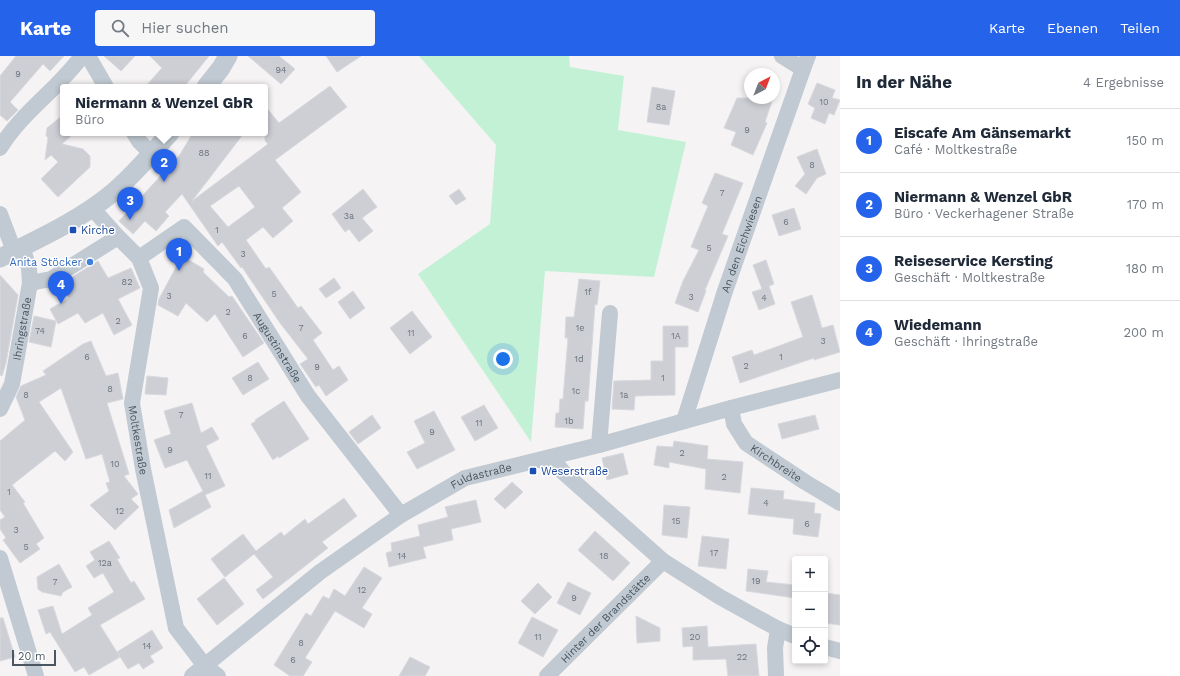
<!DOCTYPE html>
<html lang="de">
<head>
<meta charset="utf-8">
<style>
  body { margin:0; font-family:"Work Sans",sans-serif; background:#f6f6f7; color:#1f2937 }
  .controls { position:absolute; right:12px; bottom:12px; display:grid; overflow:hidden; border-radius:4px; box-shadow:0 2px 6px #0003 }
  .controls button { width:36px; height:36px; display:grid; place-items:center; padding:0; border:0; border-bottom:1px solid #e0e1e3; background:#fff; color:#1f2937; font:20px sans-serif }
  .compass { position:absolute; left:744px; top:12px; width:36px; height:36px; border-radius:50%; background:#fff; box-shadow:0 2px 6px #0003; rotate:42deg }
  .scale { position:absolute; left:12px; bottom:10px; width:44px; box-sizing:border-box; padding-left:4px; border:2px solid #4a5661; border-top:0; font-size:11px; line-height:14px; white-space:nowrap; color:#4a5661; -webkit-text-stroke:3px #fff; paint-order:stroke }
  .you { position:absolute; left:503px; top:303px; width:14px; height:14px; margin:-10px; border:3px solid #fff; border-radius:50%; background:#1a73e8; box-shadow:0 0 0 6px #1a73e833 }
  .badge { display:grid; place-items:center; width:26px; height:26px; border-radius:50%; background:#2563eb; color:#fff; font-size:13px; font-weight:700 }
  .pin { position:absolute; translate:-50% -33px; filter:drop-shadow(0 1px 2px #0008) }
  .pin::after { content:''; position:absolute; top:21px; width:14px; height:12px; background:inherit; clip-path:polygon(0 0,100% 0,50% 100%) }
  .popup { position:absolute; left:60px; top:28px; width:208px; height:52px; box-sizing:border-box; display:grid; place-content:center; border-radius:4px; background:#fff; filter:drop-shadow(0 1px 3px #0005); font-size:13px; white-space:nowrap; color:#747a83 }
  .popup b { font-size:15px; color:#1f2937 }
  .popup::after { content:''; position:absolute; left:50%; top:100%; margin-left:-8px; border:8px solid transparent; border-top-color:#fff }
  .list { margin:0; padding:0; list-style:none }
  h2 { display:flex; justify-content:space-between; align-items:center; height:52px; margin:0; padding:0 16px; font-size:17px }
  h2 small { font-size:13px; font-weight:400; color:#747a83 }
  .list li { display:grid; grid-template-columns:26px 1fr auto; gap:12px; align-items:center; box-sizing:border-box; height:64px; padding:0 16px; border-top:1px solid #e0e1e3 }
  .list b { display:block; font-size:15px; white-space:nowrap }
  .list p { margin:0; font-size:13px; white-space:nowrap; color:#747a83 }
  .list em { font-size:13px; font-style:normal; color:#747a83 }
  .icon { flex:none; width:22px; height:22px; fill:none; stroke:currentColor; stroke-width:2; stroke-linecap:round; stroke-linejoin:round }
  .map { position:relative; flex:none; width:840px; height:620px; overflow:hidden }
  header { display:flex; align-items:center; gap:24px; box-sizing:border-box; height:56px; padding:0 20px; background:#2563eb; color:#fff }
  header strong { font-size:19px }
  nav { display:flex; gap:22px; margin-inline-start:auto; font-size:14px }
  .search { width:280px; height:36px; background:#f6f6f7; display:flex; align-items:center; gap:10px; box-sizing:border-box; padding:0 14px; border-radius:4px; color:#747a83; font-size:15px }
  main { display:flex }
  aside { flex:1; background:#fff }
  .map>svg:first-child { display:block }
</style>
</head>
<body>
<header>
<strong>Karte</strong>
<div class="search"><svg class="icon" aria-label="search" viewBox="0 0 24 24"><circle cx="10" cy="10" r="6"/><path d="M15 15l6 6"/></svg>Hier suchen</div>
<nav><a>Karte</a><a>Ebenen</a><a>Teilen</a></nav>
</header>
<main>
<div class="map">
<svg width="840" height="620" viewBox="0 0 840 620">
  <rect width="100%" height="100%" fill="#f5f3f3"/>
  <path fill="#c3f1d5" d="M 419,0 L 569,0 L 570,11 L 624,20 L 618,74 L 686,86 L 654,221 L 545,215 L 531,386 L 418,218 L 490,168 L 496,89 Z"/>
  <path fill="#cdcfd5" stroke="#d7d9de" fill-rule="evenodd" d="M 16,0 L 64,0 L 50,15 L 43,8 L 10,46 L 18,54 L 7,65 L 0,59 L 0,20 Z
    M 104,0 L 135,0 L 121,15 Z
    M 150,0 L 209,0 L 184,31 L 145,31 L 162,12 Z
    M 248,0 L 279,0 L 295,13 L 281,28 Z
    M 326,0 L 361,0 L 337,16 Z
    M 817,27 L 835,34 L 832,42 L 840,44 L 834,59 L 829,57 L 825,68 L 811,62 L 815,52 L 808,48 Z
    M 330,30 L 347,51 L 275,104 L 301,136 L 282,152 L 293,165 L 273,182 L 263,171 L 246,184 L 266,213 L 269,211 L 298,252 L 301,250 L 322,277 L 313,284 L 333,314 L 339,310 L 348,324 L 326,340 L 319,329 L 316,331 L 300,308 L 308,303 L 280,267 L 242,211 L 241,212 L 222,186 L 218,190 L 182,138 L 165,156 L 169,160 L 156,175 L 145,165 L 133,178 L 119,165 L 179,100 L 193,77 L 244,77 L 192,145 L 268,88 L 265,85 L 265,50 L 279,67 ZM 239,130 L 255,151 L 228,171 L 210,150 Z
    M 652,31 L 675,35 L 669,69 L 647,66 Z
    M 737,42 L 773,42 L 765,66 L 767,67 L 753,99 L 731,89 L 736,76 L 724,72 Z
    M 63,59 L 63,77 L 74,77 L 62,88 L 83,93 L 90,100 L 90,111 L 58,141 L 41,123 L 58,106 L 51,99 L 45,104 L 48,81 L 46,80 L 47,72 Z
    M 817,93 L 826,118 L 817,122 L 806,138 L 795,130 L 805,118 L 797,101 Z
    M 715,117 L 743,127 L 722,178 L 728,180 L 705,234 L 706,235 L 698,256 L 675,247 L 683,225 L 699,194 L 691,191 L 708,150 L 702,147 Z
    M 363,133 L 377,151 L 362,162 L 373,175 L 359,186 L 349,173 L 345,176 L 332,158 Z
    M 459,133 L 466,143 L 456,149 L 449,140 Z
    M 794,152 L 801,173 L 779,180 L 772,159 Z
    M 182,200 L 204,213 L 203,216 L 229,241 L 232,240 L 264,287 L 243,301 L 215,258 L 207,266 L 186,247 L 178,260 L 158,249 L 159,243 Z
    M 766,204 L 774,228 L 769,230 L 775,248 L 759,254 L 752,236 L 762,233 L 753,209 Z
    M 98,205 L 108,222 L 131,212 L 140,232 L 118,243 L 132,269 L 114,279 L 103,257 L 85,267 L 78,257 L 58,268 L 50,253 L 69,242 L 61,228 Z
    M 0,219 L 18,239 L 6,307 L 2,320 L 0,319 Z
    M 334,222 L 341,232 L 326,242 L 319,233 Z
    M 579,223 L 600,225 L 597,249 L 595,248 L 588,345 L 585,345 L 583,373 L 555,371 L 556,357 L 559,357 L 560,343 L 563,343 L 568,282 L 565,282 L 566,261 L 574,261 Z
    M 353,235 L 365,252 L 350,263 L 338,246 Z
    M 812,239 L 822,272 L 833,269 L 840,296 L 814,304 L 814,302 L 740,327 L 732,301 L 752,294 L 754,299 L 803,281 L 791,246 Z
    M 412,255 L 432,281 L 410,298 L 390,272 Z
    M 34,260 L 56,265 L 51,291 L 29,286 Z
    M 663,270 L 688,270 L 688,291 L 675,291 L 675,339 L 635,340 L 634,354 L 612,353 L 614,325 L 651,324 L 651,305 L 663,305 Z
    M 91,285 L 106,320 L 118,317 L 123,343 L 107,347 L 129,418 L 124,420 L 138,438 L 131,443 L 139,451 L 115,474 L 90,449 L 109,435 L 106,427 L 110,426 L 102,398 L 86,403 L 61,332 L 39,346 L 73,396 L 65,405 L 55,395 L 12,429 L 25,446 L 23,447 L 44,482 L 36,488 L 40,493 L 20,507 L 3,484 L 6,482 L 0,473 L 0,464 L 5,461 L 0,454 L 0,385 L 25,364 L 16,341 L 21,330 L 46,319 L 43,315 L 83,288 Z
    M 258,306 L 269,323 L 243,339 L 232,322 Z
    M 147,320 L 168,322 L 166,339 L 145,338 Z
    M 284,345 L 309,383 L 279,402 L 278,400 L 273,404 L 251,368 L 256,365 L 255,364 Z
    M 192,347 L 201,377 L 212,371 L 219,383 L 206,390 L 225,430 L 205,439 L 211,451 L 174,472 L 169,454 L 203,435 L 187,404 L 165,412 L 154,384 L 171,378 L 164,355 Z
    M 484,349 L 498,372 L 475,385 L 461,361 Z
    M 434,355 L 455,394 L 417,413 L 407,396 L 425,387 L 414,365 Z
    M 372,359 L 381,372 L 358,388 L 349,376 Z
    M 815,359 L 819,373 L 782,383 L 778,368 Z
    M 674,385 L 708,390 L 707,403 L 743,406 L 740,437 L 705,433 L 706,413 L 669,406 L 669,412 L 654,409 L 657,390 L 673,391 Z
    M 623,397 L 628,418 L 607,424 L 602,402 Z
    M 512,426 L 523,436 L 505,453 L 494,443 Z
    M 751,432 L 784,435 L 783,443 L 815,447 L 814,457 L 821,458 L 818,481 L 793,478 L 794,463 L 748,458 Z
    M 344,442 L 357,460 L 322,486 L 328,492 L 263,543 L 256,534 L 273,521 L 254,498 L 225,521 L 211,503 L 243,478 L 256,495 L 281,476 L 284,480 L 305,463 L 308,468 Z
    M 476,444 L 481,466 L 451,473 L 453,484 L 423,491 L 426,502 L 389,511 L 386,497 L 392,495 L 391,487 L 420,480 L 418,469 L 448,461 L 445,451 Z
    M 664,449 L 690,451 L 687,482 L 662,479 Z
    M 595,475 L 630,507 L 613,525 L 578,494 Z
    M 702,480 L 729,483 L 726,513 L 698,510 Z
    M 109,485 L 120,502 L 117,503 L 131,527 L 134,525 L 145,543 L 100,569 L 120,601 L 89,619 L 84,611 L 75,616 L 50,576 L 46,578 L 38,554 L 53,550 L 62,578 L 92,559 L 88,552 L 114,536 L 103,517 L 94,522 L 86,510 L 95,504 L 90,496 Z
    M 59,508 L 72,531 L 63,536 L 61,540 L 42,536 L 38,533 L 37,521 Z
    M 364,511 L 382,522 L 362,552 L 372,558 L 364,572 L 335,555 L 305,602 L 312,606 L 303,620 L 290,620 L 274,609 L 306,557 L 311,560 L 323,540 L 329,543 L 334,533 L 345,540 Z
    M 748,513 L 768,515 L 766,526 L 795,529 L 795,542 L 746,535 Z
    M 224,522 L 244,548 L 217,569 L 197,543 Z
    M 568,526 L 591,537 L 580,559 L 557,547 Z
    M 538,527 L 552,541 L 535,558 L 521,545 Z
    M 826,537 L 840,539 L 840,569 L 825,567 Z
    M 636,560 L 660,572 L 660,585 L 637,587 Z
    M 532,561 L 558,574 L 543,601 L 518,587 Z
    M 0,562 L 3,562 L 15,601 L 0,605 Z
    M 707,570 L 708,591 L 756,588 L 759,620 L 728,620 L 726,603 L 693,604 L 693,590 L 683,591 L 682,572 Z
    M 152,574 L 163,592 L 150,600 L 154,606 L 143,613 L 139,607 L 128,613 L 117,596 Z
    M 410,601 L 430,611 L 425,620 L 399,620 Z"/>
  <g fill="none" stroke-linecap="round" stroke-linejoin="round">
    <g stroke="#c1cad2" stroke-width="16">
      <path d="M 88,0 L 106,31"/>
      <path d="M 782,0 L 803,13 L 808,0"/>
      <path d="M 134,77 L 139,85 L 152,98"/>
      <path d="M 0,92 C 21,57 58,33 82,0"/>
      <path id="s1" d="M 92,152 L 118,181 L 139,202 L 151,232 L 132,347 L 143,413 L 176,572 L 205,610 L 218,620"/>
      <path d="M 0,158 L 14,195"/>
      <path id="s2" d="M 139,202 L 184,171 L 235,223 L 308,340 L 401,459"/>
      <path d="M 30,227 L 51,223 L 118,181"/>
      <path id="s3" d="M 731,352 L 734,368 L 746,387 L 805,426 L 840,447"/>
      <path id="s4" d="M 0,353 L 12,328 L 30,227 L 29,212 L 22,191"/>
      <path id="s5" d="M 684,365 L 725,235 L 803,13"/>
      <path d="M 599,389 L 610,257"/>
      <path d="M 551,401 L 563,416 L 663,505 L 720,541 L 778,573 L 795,580"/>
      <path d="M 0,502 L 36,620"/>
      <path d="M 825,591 L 840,595"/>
      <path id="s6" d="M 192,620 L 320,516 L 401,459 L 465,422 L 599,389 L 731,352 L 840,324"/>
      <path id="s7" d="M 547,620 L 663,505"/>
      <path d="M 776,620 L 775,592 L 778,573"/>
    </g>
    <path stroke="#c1cad2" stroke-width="19" d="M 206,31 L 221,12 L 228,0
      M 0,202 C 38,183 78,165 111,138 C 133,120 151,98 170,77"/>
  </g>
  <g fill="#1a4fb4" stroke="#fff" stroke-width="1.5">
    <rect x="69" y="170" width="8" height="8" rx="2"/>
    <rect x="529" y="411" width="8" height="8" rx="2"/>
  </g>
  <circle fill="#3f7fe0" stroke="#fff" stroke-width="1.5" cx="90" cy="206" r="4"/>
  <g text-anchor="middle" stroke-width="3" stroke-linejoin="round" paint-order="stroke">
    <g font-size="9" fill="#6b747e">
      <text x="281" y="17">94</text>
      <text x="18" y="21">9</text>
      <text x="824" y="49">10</text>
      <text x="661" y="54">8a</text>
      <text x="747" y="77">9</text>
      <text x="204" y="100">88</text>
      <text x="812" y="112">8</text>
      <text x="722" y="140">7</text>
      <text x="349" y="163">3a</text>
      <text x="786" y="169">6</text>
      <text x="217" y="177">1</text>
      <text x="709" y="195">5</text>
      <text x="243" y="201">3</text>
      <text x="127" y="229">82</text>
      <text x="588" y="239">1f</text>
      <text x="274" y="241">5</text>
      <text x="169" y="243">3</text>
      <text x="691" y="244">3</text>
      <text x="764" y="245">4</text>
      <text x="228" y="259">2</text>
      <text x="118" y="268">2</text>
      <text x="301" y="275">7</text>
      <text x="580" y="275">1e</text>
      <text x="40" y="278">74</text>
      <text x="411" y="280">11</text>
      <text x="245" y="283">6</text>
      <text x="676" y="283">1A</text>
      <text x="823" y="288">3</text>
      <text x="87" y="304">6</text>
      <text x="781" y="304">1</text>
      <text x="579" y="306">1d</text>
      <text x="746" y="313">2</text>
      <text x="317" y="314">9</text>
      <text x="250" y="325">8</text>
      <text x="663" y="325">1</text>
      <text x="110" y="336">8</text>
      <text x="576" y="338">1c</text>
      <text x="26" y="342">8</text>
      <text x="624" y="342">1a</text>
      <text x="181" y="362">7</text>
      <text x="569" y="368">1b</text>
      <text x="479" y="370">11</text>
      <text x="432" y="379">9</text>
      <text x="170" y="397">9</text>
      <text x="682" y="400">2</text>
      <text x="115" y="411">10</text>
      <text x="208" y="423">11</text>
      <text x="724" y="424">2</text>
      <text x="9" y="439">1</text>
      <text x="766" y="450">4</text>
      <text x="120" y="458">12</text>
      <text x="676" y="468">15</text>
      <text x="807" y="471">6</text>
      <text x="16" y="477">3</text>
      <text x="26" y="494">5</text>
      <text x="714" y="500">17</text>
      <text x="402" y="503">14</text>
      <text x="604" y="503">18</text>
      <text x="105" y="510">12a</text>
      <text x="756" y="528">19</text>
      <text x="55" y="529">7</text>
      <text x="362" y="537">12</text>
      <text x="574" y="545">9</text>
      <text x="538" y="584">11</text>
      <text x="695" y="584">20</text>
      <text x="301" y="590">8</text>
      <text x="147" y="593">14</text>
      <text x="742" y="604">22</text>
      <text x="293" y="607">6</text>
    </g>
    <g font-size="11" fill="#164399" stroke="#fff" text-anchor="start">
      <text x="81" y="178">Kirche</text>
      <text x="541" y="419">Weserstraße</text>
    </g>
    <g font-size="11" fill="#4a5661" stroke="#fff">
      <text dy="4" stroke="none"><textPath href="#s5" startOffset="186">An den Eichwiesen</textPath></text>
      <text dy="4" stroke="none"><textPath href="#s4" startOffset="84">Ihringstraße</textPath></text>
      <text dy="4" stroke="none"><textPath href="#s2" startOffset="208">Augustinstraße</textPath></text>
      <text dy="4" stroke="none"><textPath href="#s1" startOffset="255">Moltkestraße</textPath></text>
      <text dy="4" stroke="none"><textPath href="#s3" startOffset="75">Kirchbreite</textPath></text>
      <text dy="4" stroke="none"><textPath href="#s6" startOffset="354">Fuldastraße</textPath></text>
      <text dy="4" stroke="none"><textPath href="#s7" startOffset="82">Hinter der Brandstätte</textPath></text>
    </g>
    <g font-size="11" fill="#366cbe" stroke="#fff" text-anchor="end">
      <text x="82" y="210">Anita Stöcker</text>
    </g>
  </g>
</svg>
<div class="controls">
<button>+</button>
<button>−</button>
<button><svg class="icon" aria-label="locate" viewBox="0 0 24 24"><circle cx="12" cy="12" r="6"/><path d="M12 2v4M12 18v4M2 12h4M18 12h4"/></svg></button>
</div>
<svg class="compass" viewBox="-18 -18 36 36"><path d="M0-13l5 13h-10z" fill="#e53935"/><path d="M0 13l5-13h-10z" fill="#747a83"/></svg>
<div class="scale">20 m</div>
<div class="you"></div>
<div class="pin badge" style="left:179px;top:215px">1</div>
<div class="pin badge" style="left:164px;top:126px">2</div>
<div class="popup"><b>Niermann &amp; Wenzel GbR</b>Büro</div>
<div class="pin badge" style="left:130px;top:164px">3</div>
<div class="pin badge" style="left:61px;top:248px">4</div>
</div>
<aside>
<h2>In der Nähe<small>4 Ergebnisse</small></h2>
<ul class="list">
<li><span class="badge">1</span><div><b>Eiscafe Am Gänsemarkt</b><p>Café · Moltkestraße</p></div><em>150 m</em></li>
<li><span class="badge">2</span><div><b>Niermann &amp; Wenzel GbR</b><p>Büro · Veckerhagener Straße</p></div><em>170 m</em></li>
<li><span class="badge">3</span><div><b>Reiseservice Kersting</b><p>Geschäft · Moltkestraße</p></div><em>180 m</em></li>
<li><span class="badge">4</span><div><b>Wiedemann</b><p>Geschäft · Ihringstraße</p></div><em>200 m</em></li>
</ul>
</aside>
</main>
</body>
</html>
